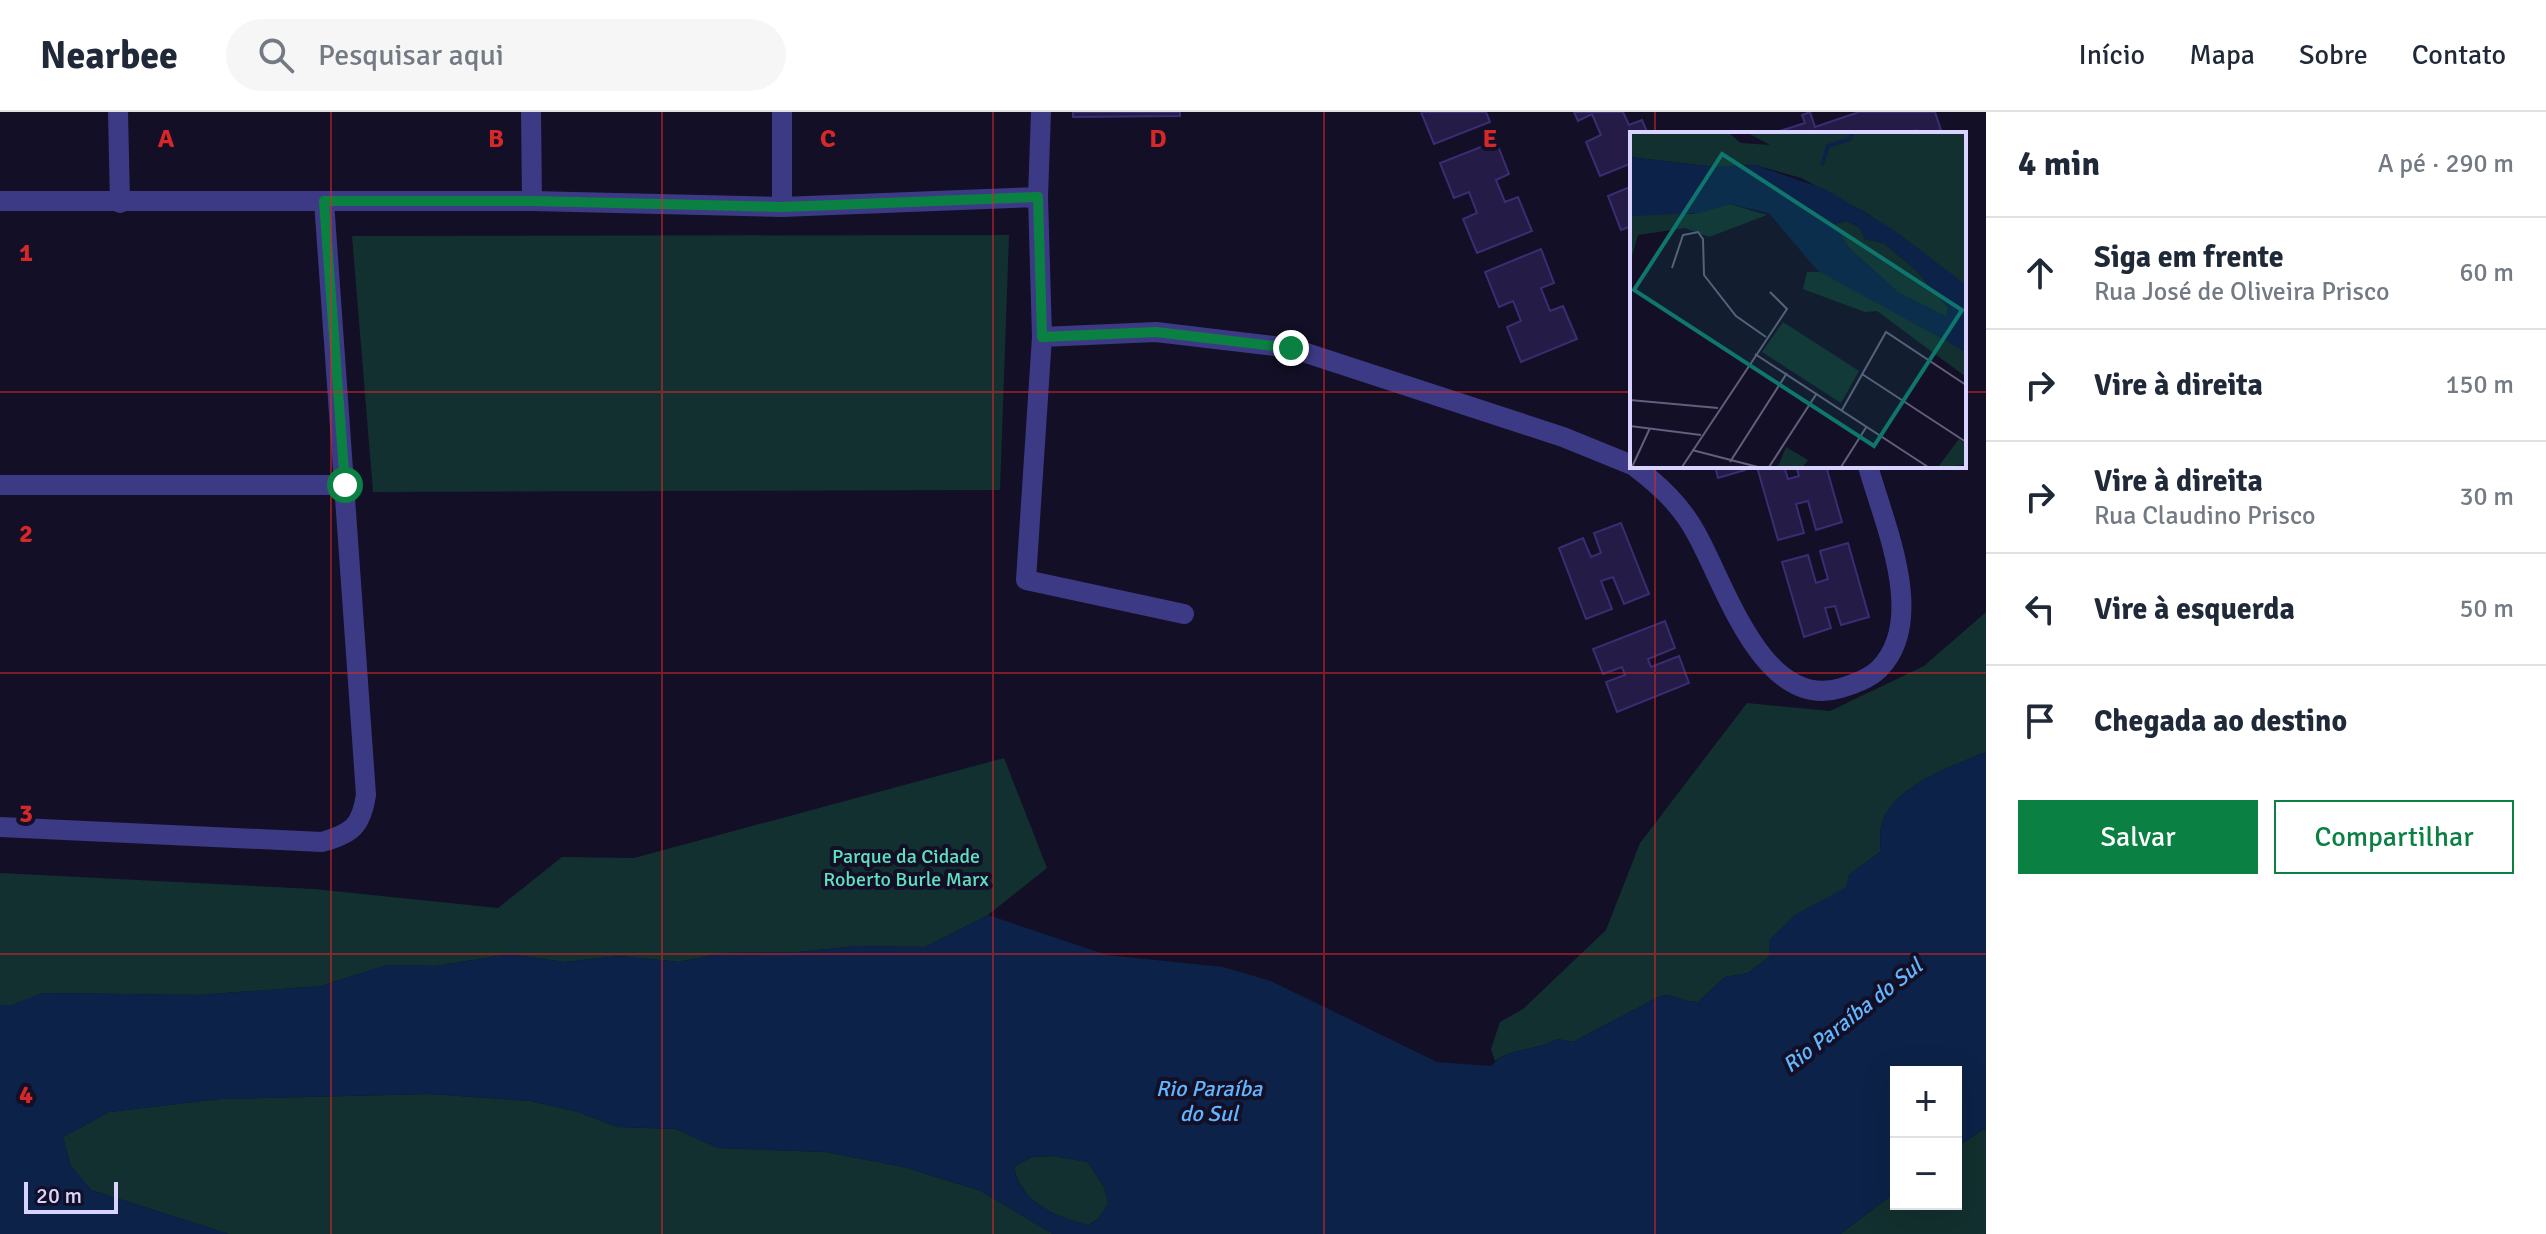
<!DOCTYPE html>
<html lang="pt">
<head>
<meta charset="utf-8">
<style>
  body { margin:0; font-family:Signika,sans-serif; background:#f6f6f7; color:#1f2937 }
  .controls { position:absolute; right:24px; bottom:24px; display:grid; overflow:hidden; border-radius:0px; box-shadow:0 8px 32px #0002 }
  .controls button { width:72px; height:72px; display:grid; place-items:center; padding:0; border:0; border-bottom:2px solid #e0e1e3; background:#fff; color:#1f2937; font:40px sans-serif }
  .scale { position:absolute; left:24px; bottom:20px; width:94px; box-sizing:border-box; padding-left:8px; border:4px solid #d9d4ff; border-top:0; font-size:22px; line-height:28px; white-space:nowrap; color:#d9d4ff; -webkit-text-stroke:6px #130f26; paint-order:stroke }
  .stop { position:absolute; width:24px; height:24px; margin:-18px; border:6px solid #0b8043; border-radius:50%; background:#fff }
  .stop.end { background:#0b8043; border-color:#fff; box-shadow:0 2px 8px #0008 }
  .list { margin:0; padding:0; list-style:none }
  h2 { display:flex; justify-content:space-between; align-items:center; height:104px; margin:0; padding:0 32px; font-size:34px }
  h2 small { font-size:26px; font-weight:400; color:#747a83 }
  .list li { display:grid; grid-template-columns:52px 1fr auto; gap:24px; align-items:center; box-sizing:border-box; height:112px; padding:0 32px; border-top:2px solid #e0e1e3 }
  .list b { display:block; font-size:30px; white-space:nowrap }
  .list p { margin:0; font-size:26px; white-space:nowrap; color:#747a83 }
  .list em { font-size:26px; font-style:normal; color:#747a83 }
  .actions { display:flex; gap:16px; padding:24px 32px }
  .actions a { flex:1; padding:18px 0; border:2px solid #0b8043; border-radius:0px; text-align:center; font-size:28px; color:#0b8043 }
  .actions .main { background:#0b8043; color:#fff }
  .icon { flex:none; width:44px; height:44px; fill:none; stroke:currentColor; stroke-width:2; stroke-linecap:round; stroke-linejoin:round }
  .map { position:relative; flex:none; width:1986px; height:1122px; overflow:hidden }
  header { display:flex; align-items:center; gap:48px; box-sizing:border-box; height:112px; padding:0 40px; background:#fff; border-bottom:2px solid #e0e1e3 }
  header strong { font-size:38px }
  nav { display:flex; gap:44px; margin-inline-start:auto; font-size:28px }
  .search { width:560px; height:72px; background:#f6f6f7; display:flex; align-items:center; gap:20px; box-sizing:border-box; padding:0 28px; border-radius:44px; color:#747a83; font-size:30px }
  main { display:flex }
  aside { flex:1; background:#fff }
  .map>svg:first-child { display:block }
</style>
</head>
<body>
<header>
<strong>Nearbee</strong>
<div class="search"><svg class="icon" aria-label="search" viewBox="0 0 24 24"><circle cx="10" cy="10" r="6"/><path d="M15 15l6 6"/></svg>Pesquisar aqui</div>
<nav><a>Início</a><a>Mapa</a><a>Sobre</a><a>Contato</a></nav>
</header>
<main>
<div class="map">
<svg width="1986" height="1122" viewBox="0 0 1986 1122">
  <rect width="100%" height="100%" fill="#130f26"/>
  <path fill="#12302f" d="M 1009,123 L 1000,378 L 373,380 L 352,124 Z
    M 1986,500 L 1986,640 C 1952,654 1898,672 1883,708 C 1879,717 1881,730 1880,740 L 1849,763 L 1847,775 L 1827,787 L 1769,845 L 1748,861 L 1725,865 L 1698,890 C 1684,890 1676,883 1662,883 L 1573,930 L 1557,927 C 1537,939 1514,935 1495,949 L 1491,937 L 1500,910 L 1523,897 L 1606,818 L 1640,731 L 1747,591 L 1830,599 L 1924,554 Z
    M 1004,646 L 1047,756 L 988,803 L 925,835 L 857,834 L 798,840 L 722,841 L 679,850 L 619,844 L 564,850 L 510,842 L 436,854 L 387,853 L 321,874 L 200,883 L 43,881 L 13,893 L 0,893 L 0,761 L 314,777 L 498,796 L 562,745 L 634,746 Z
    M 430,982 L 531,989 L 578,1000 L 617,1015 L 676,1017 L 718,1036 L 825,1040 L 904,1055 L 981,1079 L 1053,1122 L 229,1122 L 91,1078 L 71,1054 L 63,1025 L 109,1000 L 220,987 Z
    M 1986,1016 L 1986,1122 L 1840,1122 L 1896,1080 L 1896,1092 L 1956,1092 L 1956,1035 Z
    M 1053,1044 L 1088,1050 L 1105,1077 L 1108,1092 L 1099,1106 L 1089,1113 C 1056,1105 1021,1091 1014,1055 L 1032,1045 Z"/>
  <path fill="#0c2248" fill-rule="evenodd" d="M 1986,640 L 1986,1016 L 1956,1035 L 1956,960 L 1896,960 L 1896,1080 L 1840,1122 L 1053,1122 L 981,1079 L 904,1055 L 825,1040 L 718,1036 L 676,1017 L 617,1015 L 578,1000 L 531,989 L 430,982 L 220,987 L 109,1000 L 63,1025 L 71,1054 L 91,1078 L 229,1122 L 0,1122 L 0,893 L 13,893 L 42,881 L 200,883 L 321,874 L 387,853 L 436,854 L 510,842 L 564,850 L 619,844 L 679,850 L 722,841 L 798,840 L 857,834 L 925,835 L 988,803 L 1107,843 L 1223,855 L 1271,869 L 1437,950 L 1491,954 C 1509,934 1535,940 1557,927 L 1573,930 L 1662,883 C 1676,883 1684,890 1698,890 L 1725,865 L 1748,861 L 1769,845 L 1769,828 L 1796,802 L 1847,775 L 1848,763 L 1880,740 C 1881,730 1879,717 1883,708 C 1897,672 1952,654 1986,640 ZM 1053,1044 L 1088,1050 L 1105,1077 L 1108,1092 L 1099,1106 L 1090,1113 C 1056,1105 1020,1091 1014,1055 L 1032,1045 Z"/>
  <path fill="#241b47" stroke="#3b2d73" stroke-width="2" d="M 1073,0 L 1180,0 L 1180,4 L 1073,5 Z
    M 1421,0 L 1486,0 L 1490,10 L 1434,32 Z
    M 1574,0 L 1623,0 L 1629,13 L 1642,8 L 1648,22 L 1632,22 L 1632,51 L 1600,64 L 1586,30 L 1601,23 L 1592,2 L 1578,9 Z
    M 1810,0 L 1815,15 L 1859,0 L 1935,0 L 1941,18 L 1929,22 L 1917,22 L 1916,18 L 1905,22 L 1770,22 L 1805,11 L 1802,3 Z
    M 1496,29 L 1509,62 L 1496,68 L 1505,90 L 1518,85 L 1532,119 L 1477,141 L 1463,107 L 1477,101 L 1469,80 L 1454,86 L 1440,51 Z
    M 1632,74 L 1632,114 L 1621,118 L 1608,84 Z
    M 1541,137 L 1554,171 L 1541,176 L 1550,199 L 1563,194 L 1577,227 L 1521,250 L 1507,215 L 1521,209 L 1513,189 L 1499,195 L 1485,160 Z
    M 1715,354 L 1744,354 L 1745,358 L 1718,366 Z
    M 1784,354 L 1788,367 L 1799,364 L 1796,354 L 1826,354 L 1842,410 L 1816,418 L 1808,389 L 1796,392 L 1804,421 L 1778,428 L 1757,355 Z
    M 1621,411 L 1649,482 L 1624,492 L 1613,465 L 1601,469 L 1612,497 L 1586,507 L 1559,436 L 1583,426 L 1591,445 L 1601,441 L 1594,421 Z
    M 1848,431 L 1869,505 L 1841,513 L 1835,494 L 1825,496 L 1831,516 L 1804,525 L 1782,450 L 1808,443 L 1816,471 L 1828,467 L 1820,439 Z
    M 1665,509 L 1675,536 L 1648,547 L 1651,555 L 1679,544 L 1689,571 L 1617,600 L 1606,570 L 1625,563 L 1622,555 L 1603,562 L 1593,537 Z"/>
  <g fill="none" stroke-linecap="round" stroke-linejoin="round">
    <path stroke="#3d3a85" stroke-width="20" d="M 118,0 L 120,91
      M 531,0 L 532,89
      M 782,0 L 782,95
      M 1041,0 L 1038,85 L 1042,225 L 1026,468 L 1184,502
      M 0,89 L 532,89 L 782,95 L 1038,85
      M 1042,225 L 1156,220 L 1291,236 L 1563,325 L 1632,353
      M 1634,354 C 1659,373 1681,393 1696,421 C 1725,472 1763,600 1841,576 C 1854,572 1869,567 1879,557 C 1928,508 1884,412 1868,354
      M 0,373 L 345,373
      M 0,715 L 322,730 C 352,721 361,715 366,683 L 324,89"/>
  </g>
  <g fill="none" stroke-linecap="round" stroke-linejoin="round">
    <path stroke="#0b8043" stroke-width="10" d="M 345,373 L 324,89 L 532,89 L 782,95 L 1038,85 L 1042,225 L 1156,220 L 1291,236"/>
  </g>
  <path fill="none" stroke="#d62828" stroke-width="2" stroke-opacity="0.55" d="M 331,0 L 331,1122M 662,0 L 662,1122M 993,0 L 993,1122M 1324,0 L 1324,1122M 1655,0 L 1655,22M 0,280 L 1632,280M 1964,280 L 1986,280M 1655,354 L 1655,1122M 0,561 L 1986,561M 0,842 L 1986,842"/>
  <g text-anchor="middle" stroke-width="8" stroke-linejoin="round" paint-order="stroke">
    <g font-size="20" fill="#5fe0c0" stroke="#130f26">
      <text x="906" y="751">Parque da Cidade<tspan x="906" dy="23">Roberto Burle Marx</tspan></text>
    </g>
    <g font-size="22" font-style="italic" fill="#62b6ff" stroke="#130f26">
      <text transform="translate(1852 903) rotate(-38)" y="8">Rio Paraíba do Sul</text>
      <text x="1209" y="984">Rio Paraíba<tspan x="1209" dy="25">do Sul</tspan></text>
    </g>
  </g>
  <g transform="translate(1630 20)">
    <rect width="336" height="336" fill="#130f26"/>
    <path d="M 0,1 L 99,1 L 111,11 L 140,13 L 118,1 L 336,1 L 336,153 L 238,82 L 171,46 L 125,33 L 86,35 L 0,25 ZM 100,72 L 137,83 L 79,105 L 55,96 L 8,103 L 0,131 L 0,80 L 63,82 ZM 217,89 L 230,96 L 235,107 L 254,111 L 287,139 L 318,176 L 317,185 L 269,161 L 218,115 L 204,92 ZM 177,140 L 198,140 L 336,220 L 336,245 L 247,179 L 235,180 L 173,157 ZM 153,190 L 229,239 L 211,271 L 132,220 ZM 329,307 L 336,312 L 336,333 L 308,335 ZM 156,315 L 178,328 L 173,335 L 148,335 Z" fill="#12302f"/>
    <path d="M 0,25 L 86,35 L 125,33 L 195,57 L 264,98 L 336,153 L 336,220 L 188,139 L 139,81 L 100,72 L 70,81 L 2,84 ZM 217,89 L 230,96 L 235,107 L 254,111 L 287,139 L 318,176 L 317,185 L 269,161 L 218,115 L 204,92 Z" fill="#0c2248" fill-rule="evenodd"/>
    <path fill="none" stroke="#0c2248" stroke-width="4" d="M 192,33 L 198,14 L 220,7 L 222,1"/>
    <path fill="none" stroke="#625e7d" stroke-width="2" d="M 42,136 L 53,103 L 68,100 L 73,107 L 74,143 L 106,184 L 136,205M 125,222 L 298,335M 232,242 L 336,310M 0,268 L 88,276M 212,278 L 256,200 L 336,253M 0,294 L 71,303M 62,318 L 128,335M 100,330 L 157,241M 2,335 L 20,296M 52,335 L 157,177 L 140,160M 139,335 L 187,261M 211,335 L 237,294"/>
    <path fill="#0f766e" fill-opacity="0.15" stroke="#0f766e" stroke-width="4" d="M 92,22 L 332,178 L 244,314 L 4,158 Z"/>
    <rect width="336" height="336" fill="none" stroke="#d9d4ff" stroke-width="4"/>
  </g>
  <g font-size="26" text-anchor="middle" font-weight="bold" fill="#d62828" stroke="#130f26" stroke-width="8" stroke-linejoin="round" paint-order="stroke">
    <text x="166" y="35">A</text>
    <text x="496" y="35">B</text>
    <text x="828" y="35">C</text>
    <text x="1158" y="35">D</text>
    <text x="1490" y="35">E</text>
    <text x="26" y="149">1</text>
    <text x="26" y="430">2</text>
    <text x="26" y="710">3</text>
    <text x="26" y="991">4</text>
  </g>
</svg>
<div class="controls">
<button>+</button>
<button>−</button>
</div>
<div class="scale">20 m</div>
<div class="stop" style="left:345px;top:373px"></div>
<div class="stop end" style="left:1291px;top:236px"></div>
</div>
<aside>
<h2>4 min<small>A pé · 290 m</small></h2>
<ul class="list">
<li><svg class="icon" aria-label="ahead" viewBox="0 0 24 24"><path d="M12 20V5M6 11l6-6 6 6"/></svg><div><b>Siga em frente</b><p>Rua José de Oliveira Prisco</p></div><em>60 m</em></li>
<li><svg class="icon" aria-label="right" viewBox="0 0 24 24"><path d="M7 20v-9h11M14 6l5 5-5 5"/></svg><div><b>Vire à direita</b></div><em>150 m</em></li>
<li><svg class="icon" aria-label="right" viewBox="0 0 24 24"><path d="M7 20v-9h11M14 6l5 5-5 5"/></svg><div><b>Vire à direita</b><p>Rua Claudino Prisco</p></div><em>30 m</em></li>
<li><svg class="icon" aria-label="left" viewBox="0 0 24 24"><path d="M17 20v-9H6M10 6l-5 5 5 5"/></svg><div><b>Vire à esquerda</b></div><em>50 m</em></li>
<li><svg class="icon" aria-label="arrive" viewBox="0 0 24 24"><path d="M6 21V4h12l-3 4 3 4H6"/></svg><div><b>Chegada ao destino</b></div></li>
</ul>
<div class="actions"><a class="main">Salvar</a><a>Compartilhar</a></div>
</aside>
</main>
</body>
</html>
